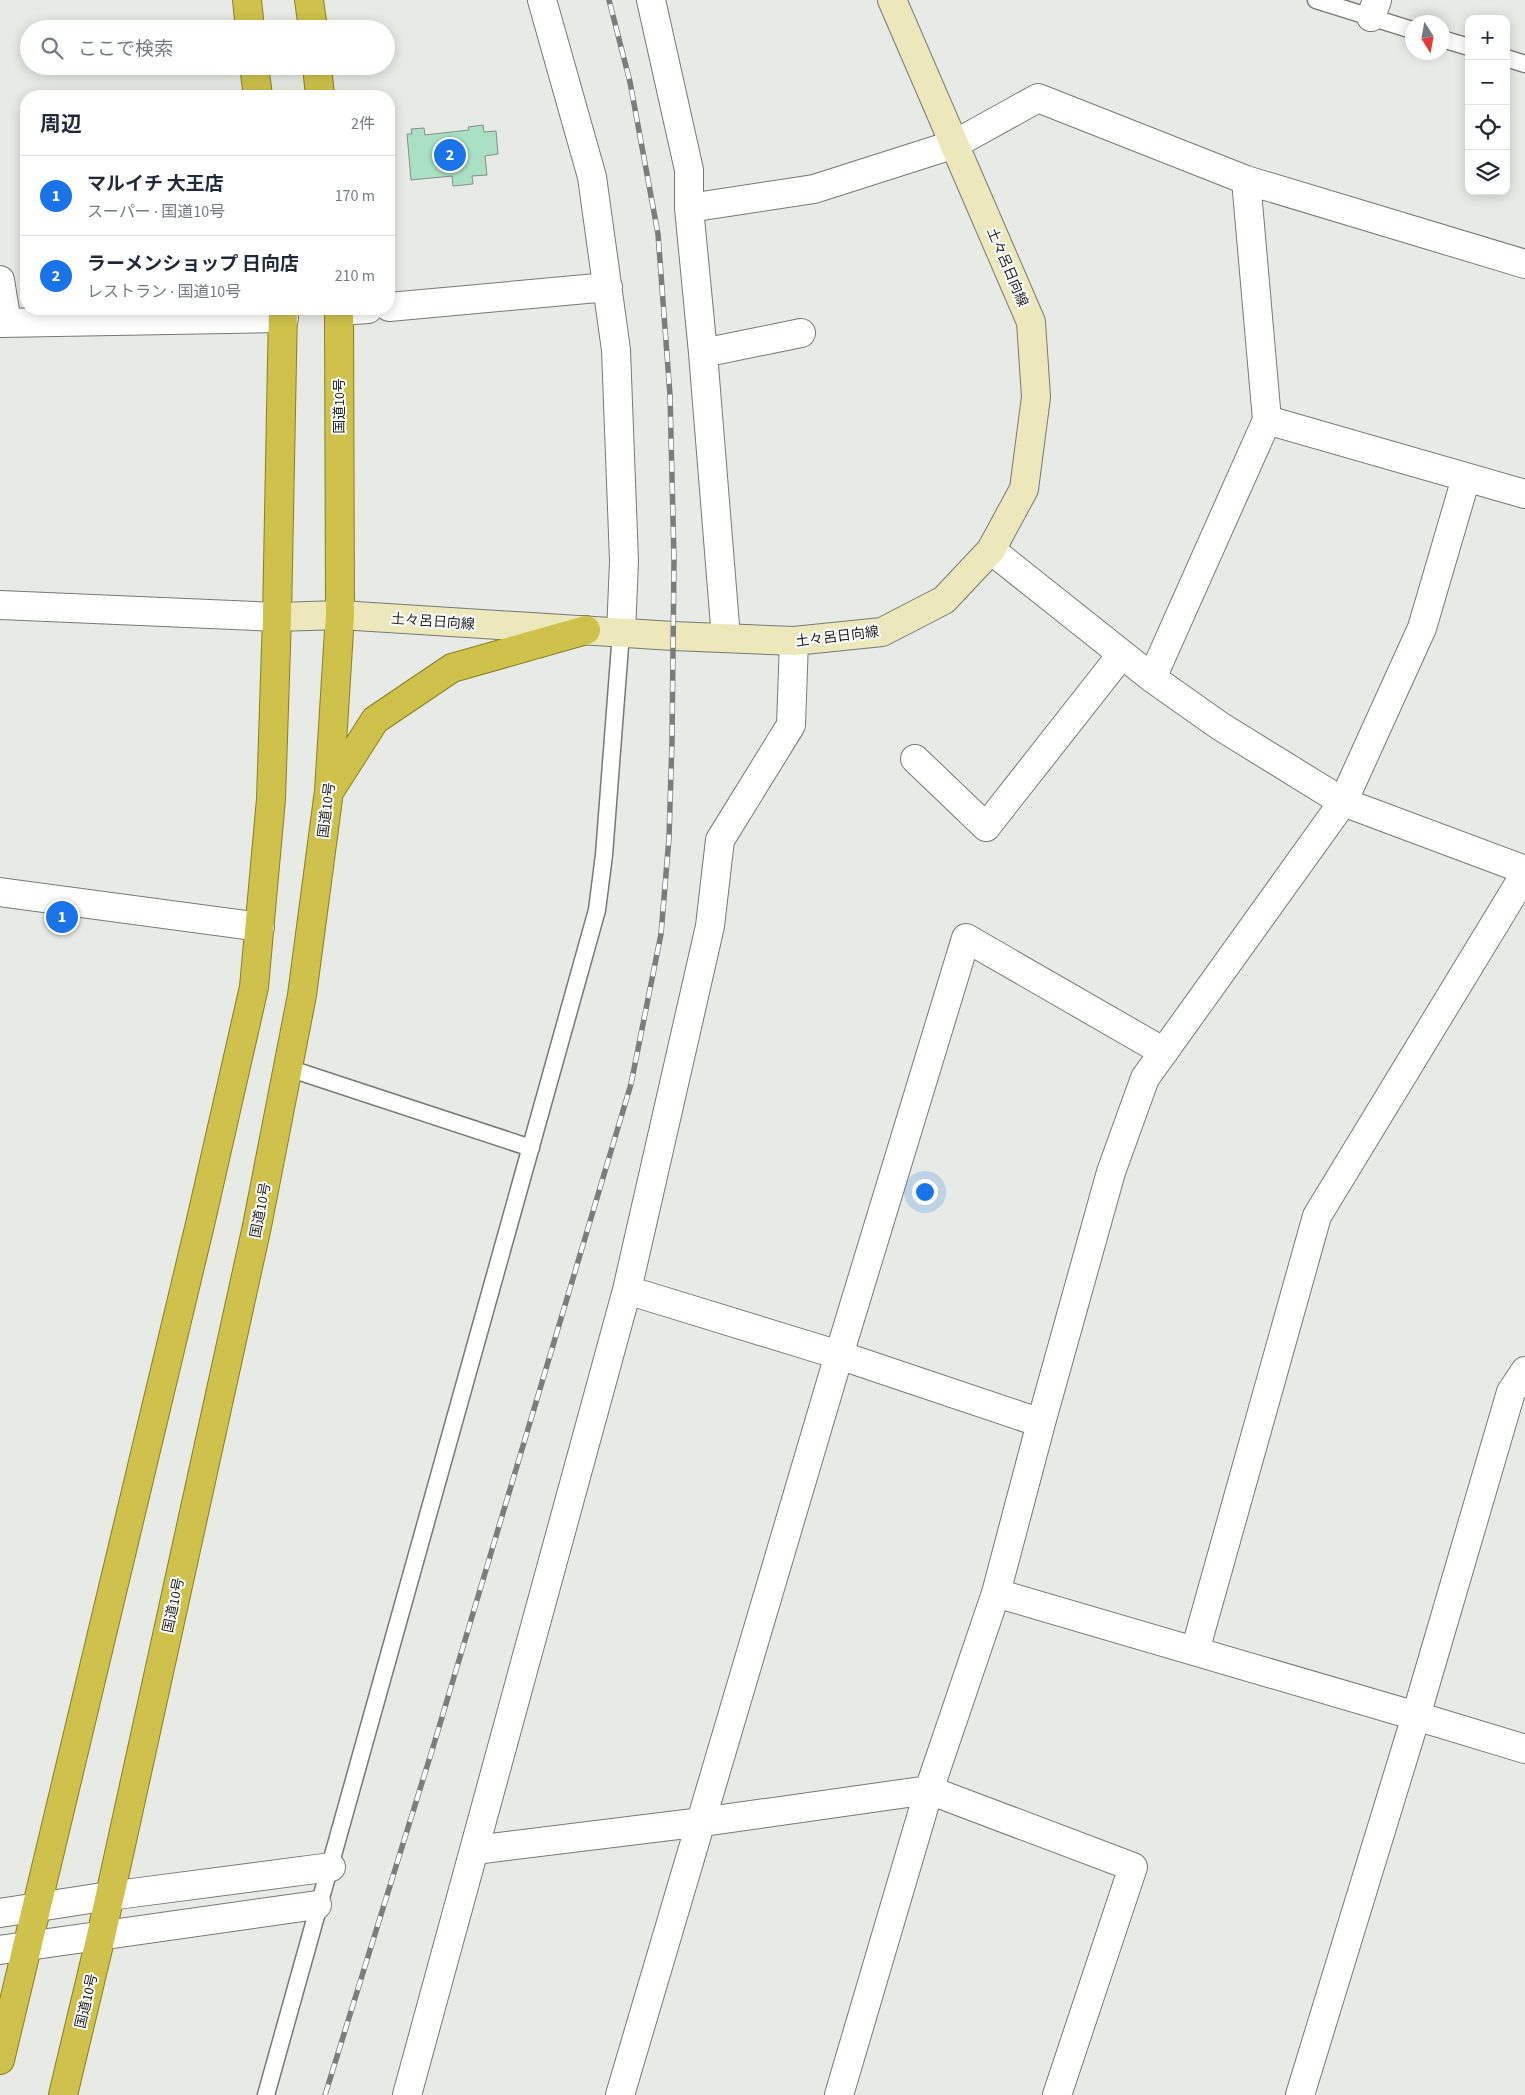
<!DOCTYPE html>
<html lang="ja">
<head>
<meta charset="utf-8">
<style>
  body { margin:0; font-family:"Source Sans 3","Noto Sans JP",sans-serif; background:#f6f6f7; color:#1f2937 }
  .controls { position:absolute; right:15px; top:15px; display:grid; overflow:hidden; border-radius:10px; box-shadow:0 2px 12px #0003 }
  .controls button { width:45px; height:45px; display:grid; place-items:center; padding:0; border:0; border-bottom:1px solid #e0e1e3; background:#fff; color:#1f2937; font:25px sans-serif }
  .compass { position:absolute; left:1405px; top:15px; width:45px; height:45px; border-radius:50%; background:#fff; box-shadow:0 2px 12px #0003; rotate:169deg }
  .you { position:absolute; left:924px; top:1191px; width:18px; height:18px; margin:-12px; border:4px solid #fff; border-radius:50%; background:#1a73e8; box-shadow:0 0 0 8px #1a73e833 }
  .badge { display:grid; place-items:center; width:32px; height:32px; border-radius:50%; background:#1a73e8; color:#fff; font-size:16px; font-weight:700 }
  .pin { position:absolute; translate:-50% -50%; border:2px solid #fff; box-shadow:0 1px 5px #0006 }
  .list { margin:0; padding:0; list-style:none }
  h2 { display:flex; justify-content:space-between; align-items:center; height:65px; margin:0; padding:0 20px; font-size:21px }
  h2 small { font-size:16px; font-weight:400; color:#747a83 }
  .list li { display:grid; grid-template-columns:32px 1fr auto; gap:15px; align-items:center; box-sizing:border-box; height:80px; padding:0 20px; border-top:1px solid #e0e1e3 }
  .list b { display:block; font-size:19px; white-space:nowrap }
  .list p { margin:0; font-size:16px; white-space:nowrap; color:#747a83 }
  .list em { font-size:16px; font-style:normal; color:#747a83 }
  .icon { flex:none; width:28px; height:28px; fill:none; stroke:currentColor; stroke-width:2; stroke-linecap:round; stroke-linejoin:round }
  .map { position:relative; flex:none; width:1525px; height:2095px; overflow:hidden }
  .search { position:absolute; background:#fff; box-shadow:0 2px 12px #0003; left:20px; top:20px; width:375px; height:55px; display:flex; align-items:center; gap:12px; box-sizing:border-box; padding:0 18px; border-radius:28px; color:#747a83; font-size:19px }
  .panel { position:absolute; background:#fff; box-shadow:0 2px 12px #0003; left:20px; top:90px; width:375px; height:225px; border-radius:20px }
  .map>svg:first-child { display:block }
</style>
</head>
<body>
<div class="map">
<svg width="1525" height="2095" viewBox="0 0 1525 2095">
  <rect width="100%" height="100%" fill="#e7eae5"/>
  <path fill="#aae1c5" stroke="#898e8b" d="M 483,125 L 484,132 L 496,131 L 498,154 L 485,156 L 487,175 L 472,176 L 473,184 L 453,186 L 452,176 L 411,180 L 407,134 L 412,134 L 411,129 L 424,128 L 425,135 L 469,130 L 468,127 Z"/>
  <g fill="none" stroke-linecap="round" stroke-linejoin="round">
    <defs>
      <path id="service" d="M 1316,0 L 1412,30
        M 1442,39 L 1469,47
        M 1506,58 L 1525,64
        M 288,1068 L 531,1148
        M 266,2095 L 597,910 L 604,855 L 621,633"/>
      <path id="minor" d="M 542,0 L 592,177 L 616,350 L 624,561 L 621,633
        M 651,0 L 689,170 L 689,208 L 703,353 L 726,638
        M 1371,17 L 1377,0
        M 689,208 L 814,189 L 955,144 L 1038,98 L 1246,180 L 1525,264
        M 0,280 L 7,323
        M 389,307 L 608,287
        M 339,311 L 368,309
        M 0,323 L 284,318
        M 703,353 L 801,333
        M 1267,420 L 1525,494
        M 991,550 L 1152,678 L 1220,726 L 1343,802 L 1525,870
        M 1152,678 L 1267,420 L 1246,180
        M 915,759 L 986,827 L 1122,654
        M 0,892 L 260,927
        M 627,1290 L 839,1355 L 1041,1423
        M 996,1593 L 1416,1716 L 1525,1749
        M 1195,1651 L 1317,1216 L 1525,874
        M 475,1850 L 702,1822 L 929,1790 L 1133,1867 L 1057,2095
        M 0,1913 L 109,1896 L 331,1867
        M 0,1950 L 317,1905
        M 407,2095 L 627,1290 L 710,926 L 720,840 L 791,725 L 794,641
        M 620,2095 L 839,1355 L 966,938 L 1164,1052
        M 839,2095 L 929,1790 L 996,1593 L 1041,1423 L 1111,1172 L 1145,1078 L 1343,802 L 1422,628 L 1466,478
        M 1300,2095 L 1416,1716 L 1511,1392 L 1525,1371"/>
      <path id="tertiary" d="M 0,605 L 277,617"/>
      <path id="secondary" d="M 277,617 L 340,615 L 673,636 L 794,641 L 882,632 L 944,600 L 991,550 L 1024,489 L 1036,397 L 1031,322 L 892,0"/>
      <path id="trunk" d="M 247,0 L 250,29
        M 309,0 L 313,29
        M 254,66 L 258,96
        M 317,66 L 320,96
        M 331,789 L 375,720 L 452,668 L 586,630
        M 0,2060 L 201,1220 L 254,987 L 271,799 L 277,617 L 283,309
        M 63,2095 L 101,1936 L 257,1226 L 302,995 L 329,791 L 340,615 L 339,309"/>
    </defs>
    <use href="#service" stroke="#767974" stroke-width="19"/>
    <use href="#minor" stroke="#767974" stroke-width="30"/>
    <use href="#tertiary" stroke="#767974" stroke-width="30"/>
    <use href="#secondary" stroke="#767974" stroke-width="30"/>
    <use href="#trunk" stroke="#898020" stroke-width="30"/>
    <use href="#service" stroke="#fff" stroke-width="16"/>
    <use href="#minor" stroke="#fff" stroke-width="28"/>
    <use href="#tertiary" stroke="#fff" stroke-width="28"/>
    <use href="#secondary" stroke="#ece8bc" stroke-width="28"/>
    <use href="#trunk" stroke="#cec24c" stroke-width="28"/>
    <defs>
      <path id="rail" d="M 325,2095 L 434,1744 L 631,1084 L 661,934 L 669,838 L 672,741 L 674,560 L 670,395 L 658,234 L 630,82 L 609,0"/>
    </defs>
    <use href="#rail" stroke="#7b7d7a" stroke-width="5.5"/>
    <use href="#rail" stroke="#fff" stroke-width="4" stroke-dasharray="11" stroke-linecap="butt"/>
  </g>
  <g text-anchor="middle" stroke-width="4" stroke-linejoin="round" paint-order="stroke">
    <g font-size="14" fill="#222321" stroke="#fff">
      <text transform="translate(1008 267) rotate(67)" y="5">土々呂日向線</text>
      <text transform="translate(339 406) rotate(-90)" y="5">国道10号</text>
      <text transform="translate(433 621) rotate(4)" y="5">土々呂日向線</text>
      <text transform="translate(837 636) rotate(-7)" y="5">土々呂日向線</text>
      <text transform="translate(326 810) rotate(-83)" y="5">国道10号</text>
      <text transform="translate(260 1210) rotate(-79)" y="5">国道10号</text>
      <text transform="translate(173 1605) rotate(-78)" y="5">国道10号</text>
      <text transform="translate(86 2001) rotate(-77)" y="5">国道10号</text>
    </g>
  </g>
</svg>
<div class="controls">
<button>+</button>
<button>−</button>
<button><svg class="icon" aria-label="locate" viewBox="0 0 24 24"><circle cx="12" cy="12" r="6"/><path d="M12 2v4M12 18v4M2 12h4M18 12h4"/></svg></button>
<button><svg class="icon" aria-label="layers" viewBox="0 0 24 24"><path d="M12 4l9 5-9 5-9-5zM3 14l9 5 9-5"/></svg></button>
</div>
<svg class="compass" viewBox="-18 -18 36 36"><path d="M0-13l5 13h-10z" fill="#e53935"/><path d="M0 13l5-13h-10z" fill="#747a83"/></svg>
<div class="you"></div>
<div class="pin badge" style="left:62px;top:917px">1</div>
<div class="pin badge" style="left:450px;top:155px">2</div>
<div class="search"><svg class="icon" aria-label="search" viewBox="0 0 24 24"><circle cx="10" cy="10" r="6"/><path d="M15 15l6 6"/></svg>ここで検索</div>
<section class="panel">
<h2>周辺<small>2件</small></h2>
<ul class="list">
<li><span class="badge">1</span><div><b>マルイチ 大王店</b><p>スーパー · 国道10号</p></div><em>170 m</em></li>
<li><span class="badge">2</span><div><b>ラーメンショップ 日向店</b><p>レストラン · 国道10号</p></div><em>210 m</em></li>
</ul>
</section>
</div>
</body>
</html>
